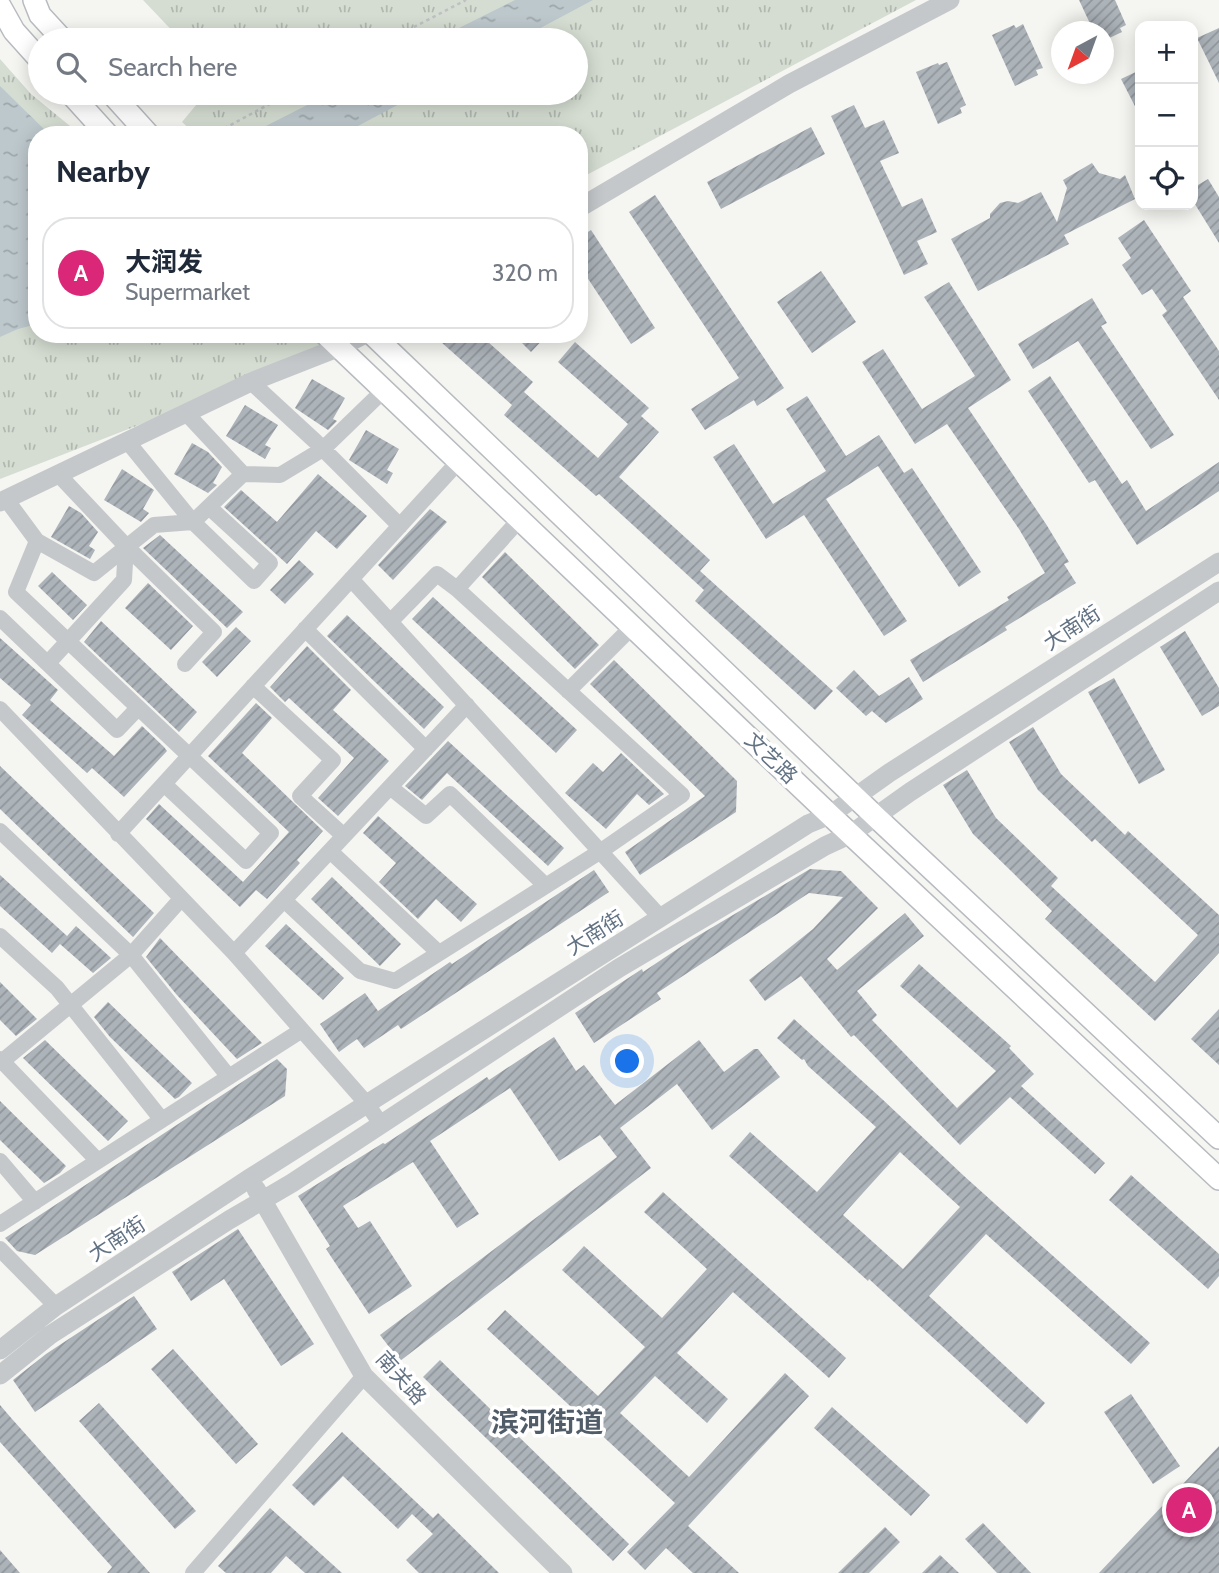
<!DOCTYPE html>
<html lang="en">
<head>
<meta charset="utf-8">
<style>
  body { margin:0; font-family:Cabin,"Noto Sans SC",sans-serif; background:#f2f2f3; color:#1f2937 }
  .controls { position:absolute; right:21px; top:21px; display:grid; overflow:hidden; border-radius:14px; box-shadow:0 4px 18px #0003 }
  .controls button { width:63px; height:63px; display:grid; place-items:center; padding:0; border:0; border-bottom:2px solid #e0e1e3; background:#fff; color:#1f2937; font:35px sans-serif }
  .compass { position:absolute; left:1051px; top:21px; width:63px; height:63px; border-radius:50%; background:#fff; box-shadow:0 4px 18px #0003; rotate:221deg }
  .you { position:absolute; left:628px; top:1062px; width:24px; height:24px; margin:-18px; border:5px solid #fff; border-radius:50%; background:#1a73e8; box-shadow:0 0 0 10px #1a73e833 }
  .badge { display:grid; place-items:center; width:46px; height:46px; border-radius:50%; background:#db2777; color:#fff; font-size:23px; font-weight:700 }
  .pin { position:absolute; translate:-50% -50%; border:4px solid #fff; box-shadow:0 2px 7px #0006 }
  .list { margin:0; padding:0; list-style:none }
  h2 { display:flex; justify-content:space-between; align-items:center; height:91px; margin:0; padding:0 28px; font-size:30px }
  h2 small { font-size:23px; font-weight:400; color:#747a83 }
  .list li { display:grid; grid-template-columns:46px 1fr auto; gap:21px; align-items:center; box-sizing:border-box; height:112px; margin:0 14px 14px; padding:0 14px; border:2px solid #e0e1e3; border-radius:28px }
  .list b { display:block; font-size:26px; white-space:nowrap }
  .list p { margin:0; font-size:23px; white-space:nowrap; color:#747a83 }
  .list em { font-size:23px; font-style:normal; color:#747a83 }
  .icon { flex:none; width:38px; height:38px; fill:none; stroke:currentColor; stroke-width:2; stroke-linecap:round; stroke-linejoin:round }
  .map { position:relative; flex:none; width:1219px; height:1573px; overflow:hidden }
  .search { position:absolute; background:#fff; box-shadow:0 4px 18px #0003; left:28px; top:28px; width:560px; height:77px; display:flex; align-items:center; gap:18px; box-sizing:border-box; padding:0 24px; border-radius:38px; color:#747a83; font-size:26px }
  .panel { position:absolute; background:#fff; box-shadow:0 4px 18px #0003; left:28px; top:126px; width:560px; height:217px; border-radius:28px }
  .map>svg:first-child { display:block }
</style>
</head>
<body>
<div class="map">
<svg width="1219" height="1573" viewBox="0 0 1219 1573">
  <defs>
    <pattern id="grass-tufts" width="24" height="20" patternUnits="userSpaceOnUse" patternTransform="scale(1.75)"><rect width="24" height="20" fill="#d5ddd2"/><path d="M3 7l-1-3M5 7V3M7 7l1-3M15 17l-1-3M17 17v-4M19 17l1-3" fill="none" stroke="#b0b8b0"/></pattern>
    <pattern id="water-ripples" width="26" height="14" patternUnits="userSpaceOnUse" patternTransform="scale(1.75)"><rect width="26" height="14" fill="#bdc8cd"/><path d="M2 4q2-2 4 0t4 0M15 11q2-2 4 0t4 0" fill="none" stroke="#9da7ac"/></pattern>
    <pattern id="building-hatch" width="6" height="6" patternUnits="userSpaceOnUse" patternTransform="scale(1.75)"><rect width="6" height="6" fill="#acb3b9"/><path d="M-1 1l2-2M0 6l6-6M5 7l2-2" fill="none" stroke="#90969c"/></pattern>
  </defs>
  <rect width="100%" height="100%" fill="#f5f5f1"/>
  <path fill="url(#grass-tufts)" d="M 143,0 L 916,0 L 579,179 L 579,135 L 196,135 L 182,122 L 206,93 L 576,93 L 576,40 L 181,40 Z
    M 0,59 L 31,94 L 81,135 L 37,135 L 37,334 L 325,334 L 340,347 L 0,479 Z"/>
  <path fill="url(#water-ripples)" d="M 515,0 L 593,0 L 518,40 L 435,40 Z
    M 0,86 L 50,135 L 37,135 L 37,324 L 18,329 L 0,337 Z
    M 331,93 L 420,93 L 341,135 L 248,135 Z"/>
  <path fill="url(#building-hatch)" fill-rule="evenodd" d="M 1079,0 L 1115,0 L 1126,25 L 1120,28 L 1122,32 L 1103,41 L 1103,32 L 1094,32 Z
    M 1023,24 L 1043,68 L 1036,70 L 1038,75 L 1015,86 L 992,35 L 1014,25 L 1016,28 Z
    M 1219,28 L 1219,83 L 1197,38 Z
    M 947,62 L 966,105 L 960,108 L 962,113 L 938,124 L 916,72 L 938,63 L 939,65 Z
    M 1140,70 L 1140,116 L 1121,79 Z
    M 854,105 L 865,128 L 884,120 L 899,153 L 880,161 L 902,207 L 922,198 L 937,232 L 917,241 L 928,264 L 904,275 L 831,116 Z
    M 811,127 L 825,154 L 721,209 L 707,182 Z
    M 1092,163 L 1099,173 L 1120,179 L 1125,175 L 1135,199 L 1064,235 L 1069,244 L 978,291 L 951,239 L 990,218 L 990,214 L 1000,203 L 1008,201 L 1018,203 L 1041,192 L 1057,222 L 1067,188 L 1063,180 Z
    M 1208,179 L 1219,197 L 1219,243 L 1193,201 L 1193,188 Z
    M 655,195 L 784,388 L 757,406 L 754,400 L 705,430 L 691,409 L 739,378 L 629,212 Z
    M 1144,220 L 1191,291 L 1183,297 L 1219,351 L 1219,400 L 1162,315 L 1167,311 L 1152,289 L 1142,295 L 1122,265 L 1131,258 L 1118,238 Z
    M 591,230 L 655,328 L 631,344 L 579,265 L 579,238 Z
    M 821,271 L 856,322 L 812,353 L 777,302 Z
    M 949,282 L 1011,380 L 968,408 L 1046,524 L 1069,562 L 1064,564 L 1076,583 L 1005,627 L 1007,630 L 923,682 L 910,660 L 1009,600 L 1007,597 L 1045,573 L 1019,529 L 947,424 L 915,444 L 862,362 L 883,349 L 922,409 L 975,376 L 924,297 Z
    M 1092,298 L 1107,323 L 1101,326 L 1174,435 L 1151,449 L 1078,341 L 1033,369 L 1018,344 Z
    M 432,334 L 479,334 L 533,382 L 524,392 L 598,458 L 628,424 L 558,362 L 575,342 L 649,408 L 641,416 L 659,432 L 619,477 L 710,560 L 700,571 L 833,691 L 815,710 L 695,601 L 704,590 L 599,494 L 596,496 L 504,415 L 512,405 Z
    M 513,334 L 548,334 L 531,352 Z
    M 1050,376 L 1122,484 L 1127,480 L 1146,511 L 1219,462 L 1219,491 L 1137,545 L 1095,480 L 1089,483 L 1028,391 Z
    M 312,379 L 345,398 L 333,419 L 337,421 L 328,430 L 295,408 Z
    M 807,396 L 846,456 L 879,435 L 904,473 L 912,468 L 981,572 L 959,587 L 878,466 L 826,499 L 907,621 L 884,636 L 804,515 L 766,539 L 713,457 L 734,444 L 773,504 L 826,471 L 786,409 Z
    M 245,405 L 278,425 L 265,445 L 271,448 L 265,459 L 226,436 Z
    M 366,430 L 399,449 L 387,470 L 393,473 L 387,484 L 349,460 Z
    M 192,443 L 208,452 L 222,467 L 213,483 L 217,485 L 208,493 L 174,474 Z
    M 122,469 L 154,490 L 143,509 L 149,513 L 141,522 L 104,500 Z
    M 318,474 L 367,516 L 337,549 L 316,531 L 287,564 L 224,507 L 241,490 L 277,522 Z
    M 69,506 L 81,513 L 98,532 L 89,546 L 95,550 L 90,559 L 51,537 Z
    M 430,509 L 447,522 L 393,580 L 378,565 Z
    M 160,535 L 243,612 L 227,628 L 143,548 Z
    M 505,552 L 599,645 L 575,669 L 482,577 Z
    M 299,560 L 314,574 L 285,604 L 270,590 Z
    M 52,572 L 87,605 L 73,620 L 38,586 Z
    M 148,583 L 193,626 L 171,650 L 125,608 Z
    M 433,597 L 577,730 L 556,753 L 412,619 Z
    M 347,615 L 444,707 L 424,729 L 327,636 Z
    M 101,621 L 197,712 L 179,732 L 84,642 Z
    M 236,627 L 251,641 L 217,677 L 202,662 Z
    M 1185,631 L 1219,688 L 1219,706 L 1202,716 L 1160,647 Z
    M 0,638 L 58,690 L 50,700 L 114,756 L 142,726 L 164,747 L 167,751 L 124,797 L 92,768 L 87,773 L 22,715 L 31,705 L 0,678 Z
    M 307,646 L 351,690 L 333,710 L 389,761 L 338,816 L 318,798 L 354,758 L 289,698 L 285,702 L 270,687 Z
    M 614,660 L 737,781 L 736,812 L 640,875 L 625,852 L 705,796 L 590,684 Z
    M 854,670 L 879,696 L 909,677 L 923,699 L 886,723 L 872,711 L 866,716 L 836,688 Z
    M 1114,678 L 1165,770 L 1139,784 L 1088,692 Z
    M 256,703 L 272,718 L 242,753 L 323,831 L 297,860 L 300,863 L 267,899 L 256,890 L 240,907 L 146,819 L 159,804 L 243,882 L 289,832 L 208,756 Z
    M 1033,727 L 1061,774 L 1125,835 L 1128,831 L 1219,915 L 1219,953 L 1155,1021 L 1045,919 L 1052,911 L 973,834 L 943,785 L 967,770 L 996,818 L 1058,878 L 1051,886 L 1155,982 L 1198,935 L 1095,839 L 1092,842 L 1038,790 L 1009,742 Z
    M 448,741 L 564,848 L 548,866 L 447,773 L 422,800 L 405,786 Z
    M 621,753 L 664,794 L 649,805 L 637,794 L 606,829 L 565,793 L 593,763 L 603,772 Z
    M 0,766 L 154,913 L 133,937 L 0,809 Z
    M 378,816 L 477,904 L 461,922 L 436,899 L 418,919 L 379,882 L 396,863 L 363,833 Z
    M 810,869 L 841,871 L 878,908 L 827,959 L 837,970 L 905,913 L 924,936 L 857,991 L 877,1015 L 872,1020 L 957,1108 L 996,1071 L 900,986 L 919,964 L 1011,1046 L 1009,1048 L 1034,1074 L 1021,1086 L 1105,1163 L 1095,1174 L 1010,1097 L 960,1145 L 854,1035 L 851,1037 L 801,976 L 765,1001 L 749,980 L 813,929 L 843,897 L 809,893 L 657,993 L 661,999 L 594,1043 L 575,1013 L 642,969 L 643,972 L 691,940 Z
    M 594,870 L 609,892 L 401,1029 L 398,1025 L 364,1048 L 357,1039 L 339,1052 L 320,1024 L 365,993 L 378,1011 L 450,962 L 452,964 Z
    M 0,875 L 67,936 L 52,953 L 0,906 Z
    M 332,877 L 401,944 L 380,966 L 311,899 Z
    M 286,924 L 344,978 L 323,1000 L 265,946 Z
    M 76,926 L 111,958 L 93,973 L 60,944 Z
    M 160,938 L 262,1043 L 237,1059 L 176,994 L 146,957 Z
    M 0,982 L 37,1019 L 16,1036 L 0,1020 Z
    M 108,1002 L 192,1083 L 179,1097 L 175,1099 L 110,1037 L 94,1017 Z
    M 1219,1009 L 1219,1065 L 1191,1039 Z
    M 794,1019 L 882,1099 L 964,1176 L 1150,1343 L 1131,1364 L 986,1234 L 929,1296 L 1045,1403 L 1027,1424 L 869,1279 L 868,1281 L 729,1156 L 750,1132 L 817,1192 L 876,1127 L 808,1066 L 804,1059 L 802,1060 L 777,1038 ZM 900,1152 L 960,1207 L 903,1269 L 843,1215 Z
    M 554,1037 L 576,1071 L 584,1065 L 615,1105 L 699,1040 L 724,1072 L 754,1049 L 758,1049 L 780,1077 L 712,1130 L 677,1084 L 620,1128 L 651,1168 L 400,1361 L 380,1335 L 617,1157 L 600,1135 L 559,1161 L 510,1088 L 430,1141 L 479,1214 L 457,1228 L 413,1162 L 343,1206 L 358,1228 L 370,1221 L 412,1286 L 369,1314 L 326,1249 L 330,1246 L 298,1196 L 383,1143 L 385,1144 L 487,1077 L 489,1080 Z
    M 45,1040 L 128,1121 L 108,1141 L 23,1058 Z
    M 277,1059 L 287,1069 L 285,1096 L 35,1255 L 17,1251 L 5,1238 Z
    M 0,1101 L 66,1166 L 60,1173 L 44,1183 L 0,1140 Z
    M 1131,1175 L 1219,1254 L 1219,1276 L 1208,1289 L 1109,1200 Z
    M 663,1192 L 846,1358 L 829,1378 L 733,1292 L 677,1353 L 728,1399 L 707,1423 L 655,1376 L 620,1413 L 689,1477 L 785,1373 L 809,1396 L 688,1526 L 739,1573 L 693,1573 L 666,1548 L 645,1570 L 627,1552 L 675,1503 L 487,1329 L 505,1310 L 598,1396 L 645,1347 L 562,1270 L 584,1246 L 662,1318 L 707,1269 L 644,1212 Z
    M 238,1229 L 314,1344 L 281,1366 L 224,1279 L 191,1301 L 172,1272 Z
    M 134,1296 L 157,1329 L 35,1412 L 13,1380 L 46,1354 Z
    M 173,1349 L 258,1444 L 236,1464 L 151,1369 Z
    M 440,1360 L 629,1544 L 613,1561 L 423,1377 Z
    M 1131,1394 L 1180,1466 L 1153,1484 L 1104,1412 Z
    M 99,1403 L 196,1511 L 175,1529 L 79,1421 Z
    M 0,1405 L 12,1419 L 150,1573 L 107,1573 L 112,1567 L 0,1442 Z
    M 832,1407 L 930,1495 L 911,1516 L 814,1428 Z
    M 342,1432 L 433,1518 L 438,1513 L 499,1573 L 419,1573 L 406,1560 L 433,1534 L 412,1514 L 398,1529 L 343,1476 L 314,1506 L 292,1485 Z
    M 1219,1446 L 1219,1573 L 1099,1573 L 1183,1484 Z
    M 270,1508 L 342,1573 L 305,1573 L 286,1556 L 271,1573 L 226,1573 L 218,1566 Z
    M 983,1523 L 1031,1573 L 997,1573 L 965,1539 Z
    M 885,1527 L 900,1542 L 869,1573 L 838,1573 Z
    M 0,1550 L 20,1573 L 0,1573 Z
    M 940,1555 L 959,1573 L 922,1573 Z"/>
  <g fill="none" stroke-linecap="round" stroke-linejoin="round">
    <defs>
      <path id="secondary" d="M 34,0 L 40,15 L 63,40
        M 0,6 L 14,31 L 40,60
        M 70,93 L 108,135
        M 111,93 L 149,135
        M 325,334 L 830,815 L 1219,1179
        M 372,334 L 876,817 L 1219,1138"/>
    </defs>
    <use href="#secondary" stroke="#b7bbc0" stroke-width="24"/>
    <path stroke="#bec0c2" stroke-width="2.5" stroke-dasharray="3.5 3.5" stroke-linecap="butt" d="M 389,40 L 466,0
      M 212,135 L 290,93"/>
    <path stroke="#c5c8cb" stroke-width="16" d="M 251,382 L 315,441 L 400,526
      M 186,413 L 243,474
      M 127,441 L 193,522 L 254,581 L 270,563 L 209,507
      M 58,474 L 126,546 L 214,632 L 185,664
      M 6,499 L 37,541 L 94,573 L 154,525 L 193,522 L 243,474 L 280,475 L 323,449 L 385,389
      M 37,541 L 16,592 L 271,833 L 246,861 L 164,784
      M 351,579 L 661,918
      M 0,618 L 117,730 L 138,708
      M 390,622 L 437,574 L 457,589
      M 305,629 L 426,749
      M 48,663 L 124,580 L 126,546
      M 253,686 L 333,760 L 300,796 L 344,836
      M 568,691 L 633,626
      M 0,709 L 234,953 L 367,1104 L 381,1124
      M 390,787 L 426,816 L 450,794 L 546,886
      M 0,831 L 131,955 L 229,1077
      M 118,834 L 460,460
      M 330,851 L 439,953
      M 284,900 L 360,971 L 395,981 L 601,851 L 682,795 L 457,589 L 521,518
      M 0,936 L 57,988 L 162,1120
      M 234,953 L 467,705
      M 0,1059 L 98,1161
      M 0,1063 L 131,955 L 181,899
      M 0,1161 L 35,1202
      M 0,1224 L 302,1030
      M 0,1249 L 56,1306
      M 193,1573 L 364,1376"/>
    <path stroke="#c5c8cb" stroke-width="19" d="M 579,208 L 789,84 L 950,0
      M 0,502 L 251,382 L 340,347 L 365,334
      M 256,1189 L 364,1376 L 563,1573
      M 0,1350 L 56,1306 L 250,1178 L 808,824 L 830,815 L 889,773 L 1219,562
      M 0,1375 L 50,1335 L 229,1220 L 292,1183 L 619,968 L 825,846 L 851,834 L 910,792 L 1219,591"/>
    <use href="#secondary" stroke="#fff" stroke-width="21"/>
  </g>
  <g text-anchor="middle" stroke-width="7" stroke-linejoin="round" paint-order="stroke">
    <g font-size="21" fill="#637384" stroke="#fff">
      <text transform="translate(1072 628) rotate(-33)" y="7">大南街</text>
      <text transform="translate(771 758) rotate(44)" y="7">文艺路</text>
      <text transform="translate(595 933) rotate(-32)" y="7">大南街</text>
      <text transform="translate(117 1239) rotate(-33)" y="7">大南街</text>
      <text transform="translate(401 1378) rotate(48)" y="7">南关路</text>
    </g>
    <g font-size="28" font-weight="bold" fill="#515c69" stroke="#fff">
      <text x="547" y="1432">滨河街道</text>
    </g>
  </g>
</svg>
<div class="controls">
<button>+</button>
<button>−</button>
<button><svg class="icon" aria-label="locate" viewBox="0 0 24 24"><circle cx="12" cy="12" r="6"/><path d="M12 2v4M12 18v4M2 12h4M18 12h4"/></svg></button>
</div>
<svg class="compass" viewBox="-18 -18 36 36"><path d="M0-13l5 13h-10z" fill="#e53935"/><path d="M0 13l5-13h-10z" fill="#747a83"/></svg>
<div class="you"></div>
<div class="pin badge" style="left:1189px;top:1510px">A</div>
<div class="search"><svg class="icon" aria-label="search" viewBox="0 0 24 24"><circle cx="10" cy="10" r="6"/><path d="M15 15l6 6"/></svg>Search here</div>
<section class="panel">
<h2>Nearby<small></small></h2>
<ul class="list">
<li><span class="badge">A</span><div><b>大润发</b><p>Supermarket</p></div><em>320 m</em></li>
</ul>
</section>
</div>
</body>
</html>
